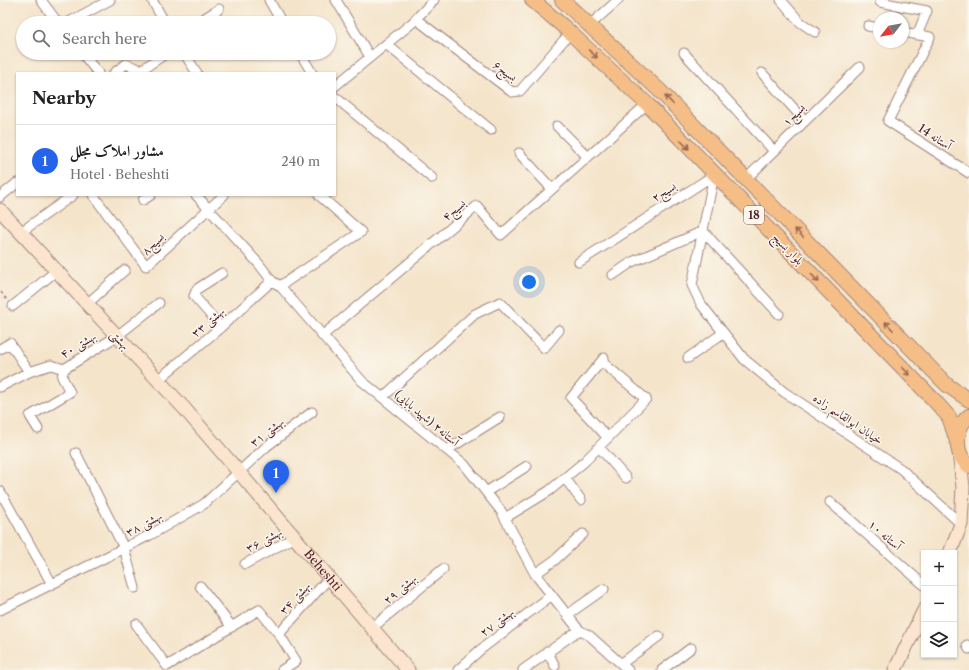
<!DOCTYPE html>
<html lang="en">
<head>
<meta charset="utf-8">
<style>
  body { margin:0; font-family:"Libre Caslon Text",Amiri,serif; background:#f2f2f2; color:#222 }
  .controls { position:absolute; right:12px; bottom:12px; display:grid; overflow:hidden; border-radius:0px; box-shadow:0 1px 3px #0004 }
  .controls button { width:36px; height:36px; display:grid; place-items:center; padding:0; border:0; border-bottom:1px solid #e0e0e0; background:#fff; color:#222; font:20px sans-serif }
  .compass { position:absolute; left:873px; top:12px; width:36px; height:36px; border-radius:50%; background:#fff; box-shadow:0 1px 3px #0004; rotate:239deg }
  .you { position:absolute; left:529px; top:282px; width:14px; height:14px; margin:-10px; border:3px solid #fff; border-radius:50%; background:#1a73e8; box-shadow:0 0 0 6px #1a73e833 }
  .badge { display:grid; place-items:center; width:26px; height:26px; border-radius:50%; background:#2563eb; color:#fff; font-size:13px; font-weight:700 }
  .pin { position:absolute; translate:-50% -33px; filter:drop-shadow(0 1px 2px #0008) }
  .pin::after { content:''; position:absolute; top:21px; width:14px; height:12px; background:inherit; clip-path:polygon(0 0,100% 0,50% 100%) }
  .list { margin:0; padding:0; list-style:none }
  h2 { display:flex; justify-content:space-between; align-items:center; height:52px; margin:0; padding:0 16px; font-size:17px }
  h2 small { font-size:13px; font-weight:400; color:#767676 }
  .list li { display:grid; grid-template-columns:26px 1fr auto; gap:12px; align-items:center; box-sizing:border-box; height:72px; padding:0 16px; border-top:1px solid #e0e0e0 }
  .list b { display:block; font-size:15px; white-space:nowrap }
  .list p { margin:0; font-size:13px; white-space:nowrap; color:#767676 }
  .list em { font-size:13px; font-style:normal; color:#767676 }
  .icon { flex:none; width:22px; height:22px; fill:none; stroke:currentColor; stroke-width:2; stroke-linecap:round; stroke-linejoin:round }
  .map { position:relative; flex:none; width:969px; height:670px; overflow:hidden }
  .search { position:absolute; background:#fff; box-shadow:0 1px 3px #0004; left:16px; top:16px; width:320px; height:44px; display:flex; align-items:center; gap:10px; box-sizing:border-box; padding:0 14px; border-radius:22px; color:#767676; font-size:15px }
  .panel { position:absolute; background:#fff; box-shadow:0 1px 3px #0004; left:16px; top:72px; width:320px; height:124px; border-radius:0px }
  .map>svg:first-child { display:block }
</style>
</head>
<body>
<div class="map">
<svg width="969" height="670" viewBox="0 0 969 670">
  <rect width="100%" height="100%" fill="#fbf7ec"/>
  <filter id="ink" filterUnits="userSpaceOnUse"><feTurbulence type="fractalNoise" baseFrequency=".025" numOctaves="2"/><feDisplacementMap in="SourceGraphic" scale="8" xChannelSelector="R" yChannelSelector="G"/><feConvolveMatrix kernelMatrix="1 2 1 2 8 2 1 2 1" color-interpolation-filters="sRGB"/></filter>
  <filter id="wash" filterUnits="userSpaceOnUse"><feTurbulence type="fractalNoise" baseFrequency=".012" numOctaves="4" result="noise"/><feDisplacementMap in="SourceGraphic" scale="16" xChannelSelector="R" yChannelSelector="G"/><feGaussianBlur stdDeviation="0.9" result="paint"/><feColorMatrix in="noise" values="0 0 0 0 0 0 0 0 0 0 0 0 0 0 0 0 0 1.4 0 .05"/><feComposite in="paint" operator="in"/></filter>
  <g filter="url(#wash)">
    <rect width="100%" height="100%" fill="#f4e4ca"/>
  </g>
  <g filter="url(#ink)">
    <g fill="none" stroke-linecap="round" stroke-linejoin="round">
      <defs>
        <path id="street" d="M 41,0 L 58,23
          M 152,0 L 165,23
          M 269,0 L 282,23
          M 336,0 L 370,57
          M 781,0 L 800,22 L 815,32
          M 880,2 L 927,11 L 917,35
          M 416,19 L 512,92 L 520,91 L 570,33
          M 67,23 L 110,0
          M 197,23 L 219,9
          M 590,25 L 618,0
          M 868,26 L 879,28
          M 903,32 L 930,37 L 888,121 L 969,173
          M 386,44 L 491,130
          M 82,53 L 98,73
          M 184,53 L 197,73
          M 300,53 L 312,73
          M 684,53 L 774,151
          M 114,73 L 126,64 L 141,70 L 167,53
          M 762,73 L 805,121
          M 335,86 L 412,23 L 434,0
          M 335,97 L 432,178
          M 557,126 L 588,157
          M 519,153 L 552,189
          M 745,180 L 860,67
          M 93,195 L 146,266 L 224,195
          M 196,195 L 259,264 L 272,281 L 280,286 L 362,381 L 464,464 L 501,511 L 535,574 L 579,630 L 590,636 L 628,670
          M 0,197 L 17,183
          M 143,200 L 151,195
          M 703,231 L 779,314
          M 21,232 L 73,195
          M 579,262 L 714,175 L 692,285 L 701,304 L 744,359 L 784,392 L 901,469 L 961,524
          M 613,275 L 632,262 L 703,231
          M 280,286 L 361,232 L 319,195
          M 87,304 L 125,270
          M 13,306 L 56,271
          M 221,327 L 194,296 L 197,289 L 222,273
          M 322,336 L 477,206 L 501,235 L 647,104
          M 0,349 L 10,343 L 29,372 L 51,365 L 64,369 L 117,336 L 159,303
          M 604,358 L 571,398 L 608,438
          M 688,358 L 723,333
          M 158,380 L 221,327 L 272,281
          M 0,387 L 29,372
          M 383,397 L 475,314 L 500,302 L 544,348 L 559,330
          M 38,429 L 30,416 L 70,392 L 62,377 L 64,369
          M 599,447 L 626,478
          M 447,450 L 500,417
          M 76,453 L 124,548 L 135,588
          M 565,478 L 581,500
          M 0,491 L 52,584
          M 486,492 L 527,466
          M 830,502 L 924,585
          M 505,518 L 549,491 L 584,462 L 646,399 L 602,362
          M 245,564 L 295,537
          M 535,574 L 555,560 L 583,534
          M 200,586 L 232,627
          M 0,610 L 150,535 L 204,504 L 267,446 L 312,412
          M 567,615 L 604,589
          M 136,624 L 167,666 L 259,610 L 279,634 L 296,661 L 282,670
          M 372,628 L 443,569
          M 279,634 L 329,578
          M 967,645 L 969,649
          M 547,651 L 555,666
          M 622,663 L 659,636
          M 458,670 L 480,650 L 552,595
          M 523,670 L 579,630
          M 662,670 L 691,648"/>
        <g id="secondary">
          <path id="s1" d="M 0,210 L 184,408 L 408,670"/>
          <path d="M 950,553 L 961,524 L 963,487 L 959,451"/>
          <path d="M 895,670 L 924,610"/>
        </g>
        <path id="primary" d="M 532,0 L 564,27 L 647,104 L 933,399 L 949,417 L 958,444
          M 562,0 L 659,90 L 947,385 L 969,400
          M 969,416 C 954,428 954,454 969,466"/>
      </defs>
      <use href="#street" stroke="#9f827a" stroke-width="11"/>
      <use href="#secondary" stroke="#9f827a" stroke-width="15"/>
      <use href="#primary" stroke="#9f827a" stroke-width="16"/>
      <path stroke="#9f827a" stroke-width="1.5" stroke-dasharray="3 3" stroke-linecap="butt" d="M 1,292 L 7,300"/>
      <use href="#street" stroke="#fff" stroke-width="9"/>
      <use href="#secondary" stroke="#fbe5cf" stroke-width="13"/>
      <use href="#primary" stroke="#f6be87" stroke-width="14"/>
    </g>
    <defs><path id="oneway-shaft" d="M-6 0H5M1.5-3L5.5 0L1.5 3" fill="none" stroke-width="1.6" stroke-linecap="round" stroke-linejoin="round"/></defs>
    <g stroke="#976754">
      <use href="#oneway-shaft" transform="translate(593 54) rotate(43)"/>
      <use href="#oneway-shaft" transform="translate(669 100) rotate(-134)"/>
      <use href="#oneway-shaft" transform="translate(685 145) rotate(46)"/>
      <use href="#oneway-shaft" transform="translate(799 233) rotate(-134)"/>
      <use href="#oneway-shaft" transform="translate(815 278) rotate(46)"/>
      <use href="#oneway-shaft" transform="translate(889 326) rotate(-134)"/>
      <use href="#oneway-shaft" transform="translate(906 371) rotate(46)"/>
    </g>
  </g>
  <g text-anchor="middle" stroke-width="3" stroke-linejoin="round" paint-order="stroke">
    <rect fill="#fbf7ec" stroke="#7f6065" stroke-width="1" x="744" y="206" width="20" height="18" rx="3"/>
    <g font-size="11" font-weight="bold" fill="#4a1f2b">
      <text x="754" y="219">18</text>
    </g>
    <g font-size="12" fill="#4a1f2b" stroke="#fbf7ec">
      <text transform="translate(505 71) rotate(36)" y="4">بسیج۶</text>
      <text transform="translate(794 115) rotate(-45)" y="4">بسیج۱</text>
      <text transform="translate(935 137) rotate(33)" y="4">آستانه 14</text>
      <text transform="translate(664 192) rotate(-32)" y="4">بسیج۲</text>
      <text transform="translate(454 210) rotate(-40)" y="4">بسیج۴</text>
      <text transform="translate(153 244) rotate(-43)" y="4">بسیج۸</text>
      <text transform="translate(788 249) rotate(46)" y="4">بلوار بسیج</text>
      <text transform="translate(208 322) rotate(-41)" y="4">بهشتی ۳۳</text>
      <text transform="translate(120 340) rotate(47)" y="4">بهشتی</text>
      <text transform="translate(78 345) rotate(-31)" y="4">بهشتی ۴۰</text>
      <text transform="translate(427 418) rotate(40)" y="4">آستانه۲ (شهید بابایی)</text>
      <text transform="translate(848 419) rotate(34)" y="4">خیابان ابوالقاسم زاده</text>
      <text transform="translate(267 432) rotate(-38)" y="4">بهشتی ۳۱</text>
      <text transform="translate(144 524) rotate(-28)" y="4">بهشتی ۳۸</text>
      <text transform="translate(885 535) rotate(41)" y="4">آستانه ۱۰</text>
      <text transform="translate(264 540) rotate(-28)" y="4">بهشتی ۳۶</text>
      <text dy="4" stroke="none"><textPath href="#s1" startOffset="484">Beheshti</textPath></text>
      <text transform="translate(400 589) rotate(-40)" y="4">بهشتی ۲۹</text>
      <text transform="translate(295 598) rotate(-48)" y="4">بهشتی ۳۴</text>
      <text transform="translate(497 622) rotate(-37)" y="4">بهشتی ۲۷</text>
    </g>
  </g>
</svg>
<div class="controls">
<button>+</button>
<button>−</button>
<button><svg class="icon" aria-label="layers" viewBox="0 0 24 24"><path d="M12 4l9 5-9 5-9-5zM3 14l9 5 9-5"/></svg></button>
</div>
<svg class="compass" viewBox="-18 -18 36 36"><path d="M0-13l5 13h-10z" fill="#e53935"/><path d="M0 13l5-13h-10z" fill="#767676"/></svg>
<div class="you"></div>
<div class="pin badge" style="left:276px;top:493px">1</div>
<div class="search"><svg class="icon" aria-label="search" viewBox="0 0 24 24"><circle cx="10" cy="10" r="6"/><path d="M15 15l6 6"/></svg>Search here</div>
<section class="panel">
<h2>Nearby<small></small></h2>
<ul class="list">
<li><span class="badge">1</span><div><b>مشاور املاک مجلل</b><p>Hotel · Beheshti</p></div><em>240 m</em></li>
</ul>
</section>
</div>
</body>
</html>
